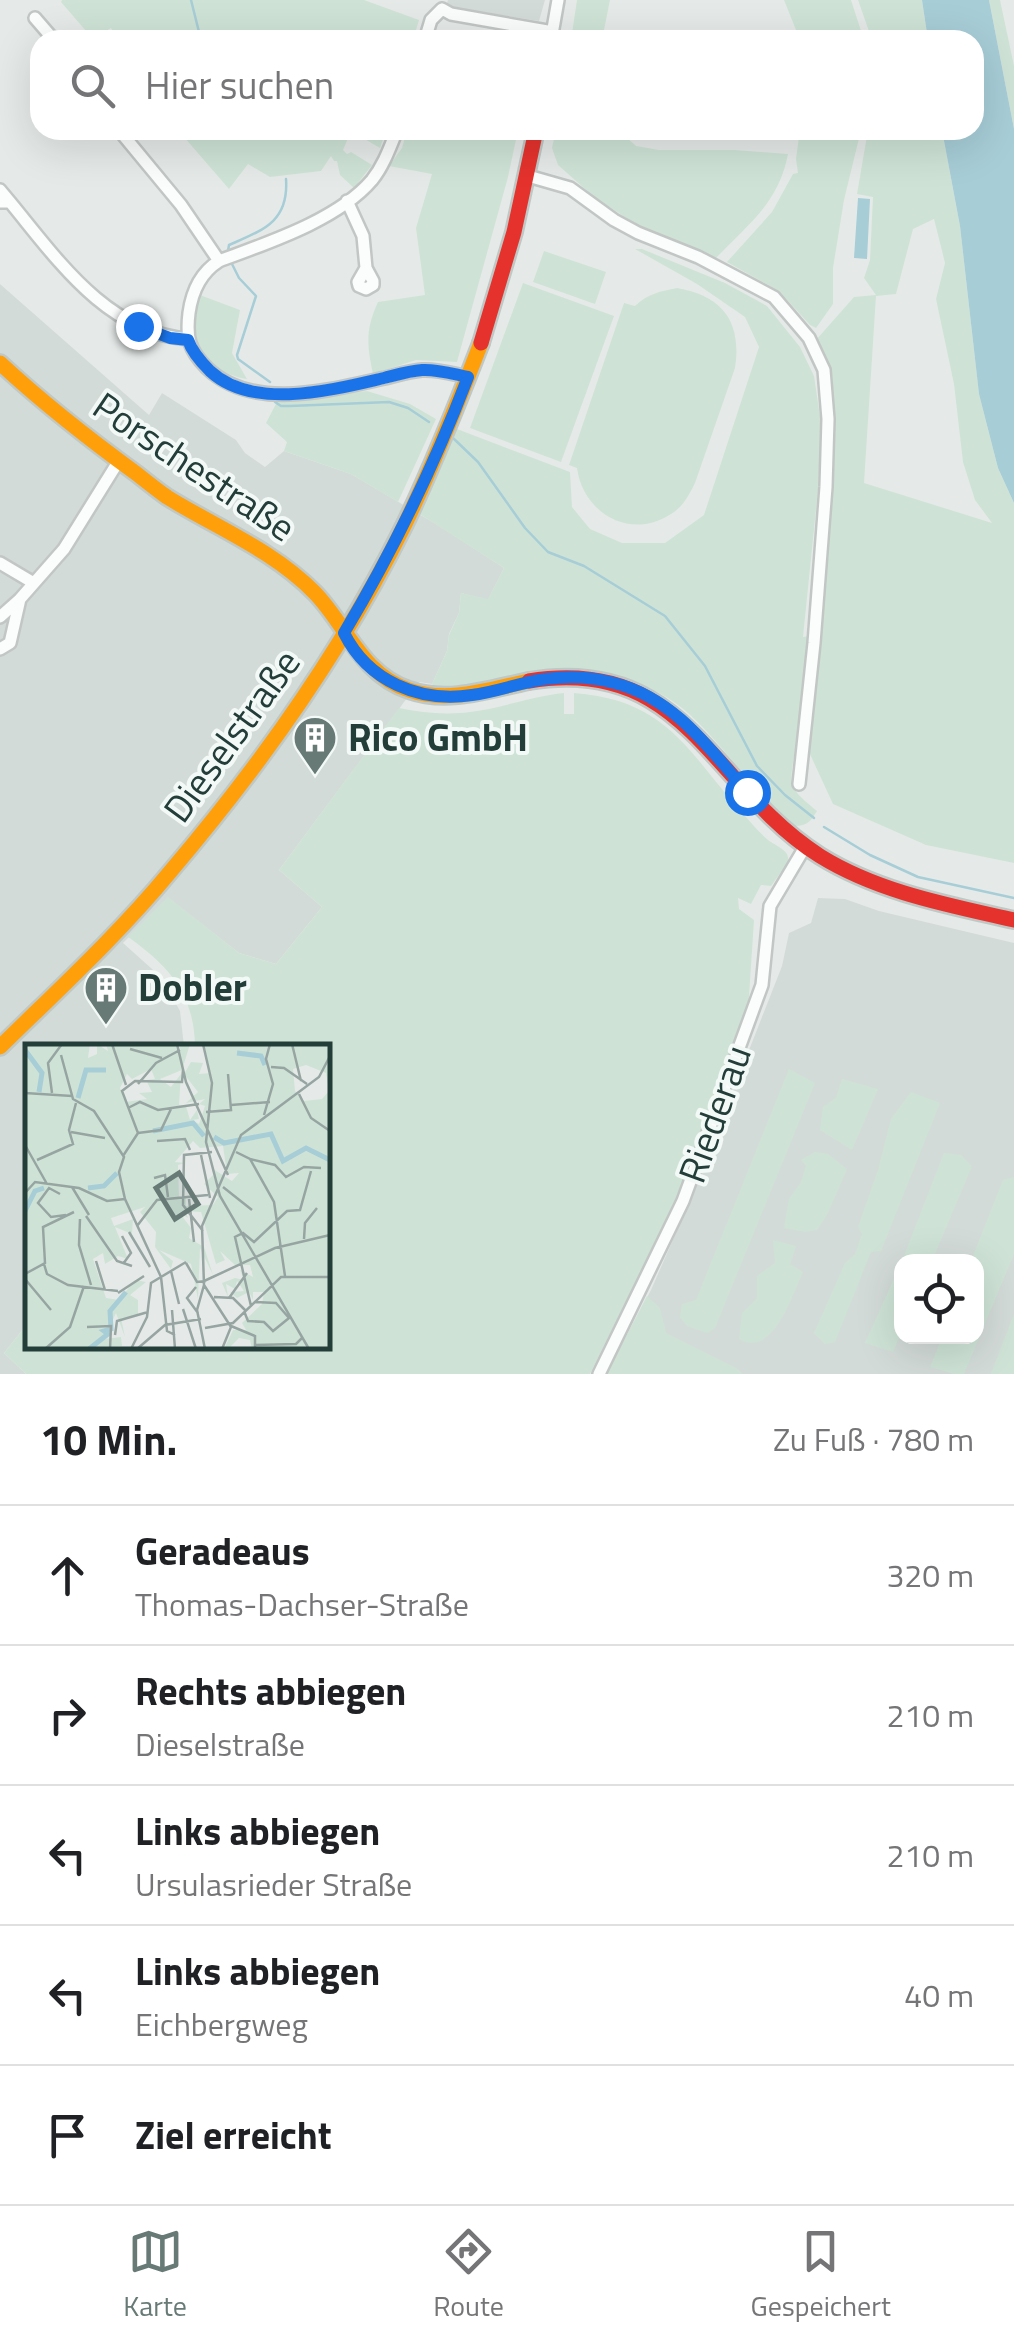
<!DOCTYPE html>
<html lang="de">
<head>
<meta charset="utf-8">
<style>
  body { margin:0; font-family:"Titillium Web",sans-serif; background:#f6f6f6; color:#202124 }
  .controls { position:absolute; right:30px; bottom:30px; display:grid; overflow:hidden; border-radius:20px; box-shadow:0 10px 40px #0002 }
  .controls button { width:90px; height:90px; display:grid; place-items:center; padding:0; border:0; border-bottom:2px solid #e0e0e0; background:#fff; color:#202124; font:50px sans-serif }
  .stop { position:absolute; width:30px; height:30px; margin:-22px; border:8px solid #1a73e8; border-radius:50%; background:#fff }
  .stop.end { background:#1a73e8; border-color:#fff; box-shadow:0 2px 10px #0008 }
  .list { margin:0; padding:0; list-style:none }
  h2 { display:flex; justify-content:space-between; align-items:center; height:130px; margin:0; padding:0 40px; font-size:42px }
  h2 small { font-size:32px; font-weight:400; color:#757577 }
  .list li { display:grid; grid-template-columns:65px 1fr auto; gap:30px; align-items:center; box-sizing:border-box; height:140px; padding:0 40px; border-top:2px solid #e0e0e0 }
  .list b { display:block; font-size:38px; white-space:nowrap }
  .list p { margin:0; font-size:32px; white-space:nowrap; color:#757577 }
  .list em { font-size:32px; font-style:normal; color:#757577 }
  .icon { flex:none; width:55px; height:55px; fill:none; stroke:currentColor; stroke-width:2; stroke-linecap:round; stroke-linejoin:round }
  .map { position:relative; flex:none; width:1014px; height:1374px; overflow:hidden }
  .search { position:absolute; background:#fff; box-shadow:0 10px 40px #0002; left:30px; right:30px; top:30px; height:110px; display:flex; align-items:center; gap:25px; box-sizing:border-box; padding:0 35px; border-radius:30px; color:#757577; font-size:38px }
  .sheet { height:830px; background:#fff }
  nav { display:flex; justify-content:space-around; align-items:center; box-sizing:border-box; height:140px; border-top:2px solid #e0e0e0; background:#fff; font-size:28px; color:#757577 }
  nav a { display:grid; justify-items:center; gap:5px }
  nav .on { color:#677a76 }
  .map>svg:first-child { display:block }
</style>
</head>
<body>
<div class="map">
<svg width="1014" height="1374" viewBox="0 0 1014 1374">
  <rect width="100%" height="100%" fill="#e5eae8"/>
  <path fill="#d3dbd8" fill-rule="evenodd" d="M 448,0 L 545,0 L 539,21 L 453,8 L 447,3 Z
    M 0,284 L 149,415 L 162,393 L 236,440 L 245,453 L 265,467 L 284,451 L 351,474 L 441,527 L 504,568 L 488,600 L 461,593 L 459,613 L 449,634 L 447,651 L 432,684 L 419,682 L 279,870 L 322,907 L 276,964 L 239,953 L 168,898 L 123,943 L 161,977 L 180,1011 L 184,1046 L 28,1046 L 27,1324 L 4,1353 L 26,1374 L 0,1374 Z
    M 818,898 L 845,899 L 879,911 L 1014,943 L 1014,1374 L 636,1374 L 610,1367 L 651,1290 L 689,1203 L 782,966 L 789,933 L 811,923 ZM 902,1262 L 976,1262 L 976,1336 L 902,1336 Z"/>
  <path fill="#cee3d6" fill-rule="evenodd" d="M 62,0 L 364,0 L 419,20 L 413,40 L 119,40 L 111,28 L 93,39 L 61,2 Z
    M 577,0 L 610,0 L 602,40 L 571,40 Z
    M 784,0 L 851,0 L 864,40 L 800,40 Z
    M 858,0 L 922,0 L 928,40 L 872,40 Z
    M 989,0 L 1000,0 L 1014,66 L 1014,129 Z
    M 178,130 L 386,130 L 380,148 L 351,131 L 343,150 L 347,154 L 351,152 L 372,165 L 354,188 L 340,175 L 337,161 L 334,161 L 331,156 L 321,171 L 270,177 L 248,164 L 229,189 Z
    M 407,130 L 518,130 L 508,177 L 457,362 L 416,360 L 373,374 C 367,345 365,330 378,302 L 425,295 L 416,228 L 432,174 L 389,166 L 402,148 Z
    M 556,130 L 618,130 L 636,146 L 659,150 L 734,150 L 788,154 C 779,203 748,224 716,258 L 642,228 L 594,197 L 558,165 L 552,148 Z
    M 800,130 L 861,130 L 844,200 L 833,268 L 833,304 L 816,328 L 810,325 L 779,291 L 727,262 L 772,212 L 793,174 L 798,173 L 796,159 Z
    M 868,130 L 942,130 L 960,226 L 979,394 L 998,468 L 1014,503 L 1014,863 L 926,845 L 833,804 L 809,752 L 795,752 C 788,787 790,789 817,811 C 811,821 807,826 795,826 C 778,810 761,794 746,776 C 727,755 709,732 688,713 C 616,652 534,673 450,689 L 438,689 L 432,684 L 447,651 L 449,635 L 459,613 L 461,593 L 488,599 L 504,568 L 418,513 L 457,429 L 570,472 L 572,507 L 590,529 L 622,543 L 665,543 L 704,515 L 759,347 L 745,317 L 697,284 L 635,249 L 642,249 L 725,283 L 767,306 L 800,347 L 814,376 L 821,423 L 818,490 L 803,637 L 820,634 L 835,416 L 829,370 L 816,340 L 854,297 L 876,295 L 864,278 L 870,260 L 873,197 L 857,194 ZM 934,219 L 945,263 L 936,299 L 954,384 L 963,462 L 975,500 L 992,523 L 864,483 L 876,296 L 896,294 L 913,229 Z
    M 544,251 L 606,272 L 595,304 L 533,282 Z
    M 523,283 L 614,316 L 561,462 L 470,428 Z
    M 677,288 C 723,296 742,322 735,368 L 695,483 C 689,495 683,507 671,514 C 630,541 583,513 577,468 L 569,465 L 624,303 L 635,306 C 647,294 661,291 677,288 Z
    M 200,295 L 240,310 L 232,353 L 247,379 C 221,375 192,356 193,327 C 193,316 197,305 200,295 Z
    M 367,391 L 410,404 L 436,419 L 398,502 L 351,474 L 284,451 L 287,442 L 266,423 L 278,400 Z
    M 564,693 L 564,714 L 574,714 L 574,693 C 670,700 689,755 746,817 C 753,825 760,833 768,840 C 773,844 783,848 787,854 C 788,856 788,859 789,861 L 771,886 L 761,885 L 751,904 L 738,898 L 739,909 L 754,920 L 748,1012 L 677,1198 L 590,1374 L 26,1374 L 4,1353 L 27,1324 L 28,1346 L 328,1346 L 328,1046 L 195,1046 C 194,994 169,966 128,937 L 168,897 L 239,953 L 276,964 L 322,907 L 279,870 L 399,708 C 423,713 446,715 470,712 C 502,708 532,696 564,693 Z
    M 789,1069 L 815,1083 L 715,1328 L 707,1333 L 687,1326 L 680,1317 L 682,1304 L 696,1300 Z
    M 842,1079 L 878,1089 L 852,1150 L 820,1130 L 823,1107 L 836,1098 Z
    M 911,1092 L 940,1103 L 881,1251 L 871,1252 L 835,1342 L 825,1344 L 814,1333 L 845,1263 L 855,1254 L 862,1234 L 858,1227 L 878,1170 L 891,1119 Z
    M 815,1152 L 828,1154 L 847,1169 L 827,1215 L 817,1230 L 805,1232 L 784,1228 L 789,1199 L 801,1182 L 806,1166 L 801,1160 Z
    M 944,1153 L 961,1155 L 972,1166 L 932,1261 L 902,1261 Z
    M 1014,1177 L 1014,1254 L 964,1374 L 954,1374 L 930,1367 L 942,1337 L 976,1336 L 976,1262 L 971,1261 L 1003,1180 Z
    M 773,1240 L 796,1246 L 790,1264 L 803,1272 C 792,1295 773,1359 739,1339 L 742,1313 L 757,1298 L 757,1276 L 775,1263 Z
    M 901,1263 L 901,1333 L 893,1352 L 865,1343 Z
    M 647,1296 L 660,1308 L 666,1333 L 736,1368 L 743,1374 L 607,1374 Z
    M 1014,1314 L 1014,1374 L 991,1374 Z"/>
  <path fill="#a7cdd7" d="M 922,0 L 989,0 L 1014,129 L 1014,503 L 998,468 L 979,394 L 960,226 L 942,130 L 974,130 L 974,40 L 928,40 Z
    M 858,198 L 870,199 L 867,259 L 854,258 Z"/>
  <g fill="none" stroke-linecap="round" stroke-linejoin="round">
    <path stroke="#a7cdd7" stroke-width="2.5" d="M 191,0 L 201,40
      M 258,130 L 263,134
      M 228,251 L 229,245 C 263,230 289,222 286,179
      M 232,264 L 239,278 L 256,296 L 237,355 L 238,359 L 270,382
      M 275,402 L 281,406 L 290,406 L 389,402 L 408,408 L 429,422
      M 453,438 L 478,462 L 525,528 L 548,552 L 584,566 L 665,616 L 705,666 L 757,766 L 785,795 L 814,818
      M 824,827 L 870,855 L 918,877 L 1014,898"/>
    <defs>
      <path id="street" d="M 442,9 L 451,14 L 553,32
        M 35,18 L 54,40
        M 425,40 L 431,20 L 442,9
        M 551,40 L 558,0
        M 119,130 L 181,205 L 219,261
        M 397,130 C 390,147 384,165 372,180 C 338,220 267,243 219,261 C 200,273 192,291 189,313 C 186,338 189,350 207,368 C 253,412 329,390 385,378 C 397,375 410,371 422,370 C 438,369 453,374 468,377
        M 528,176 L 570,188 L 614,220 L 638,233 L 698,257 L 774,297 L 809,338 L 824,370 L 828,419 L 826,487 L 814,643 L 799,784
        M 0,190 L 10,202 L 0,202
        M 347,201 L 363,236 L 366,268
        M 10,202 C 57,259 107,333 188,339
        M 366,268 L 373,281 L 373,285 L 366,289 L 359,286 L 358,282 Z
        M 0,563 L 32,582
        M 20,599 L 64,549 L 118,462
        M 0,617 L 20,599 L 10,643 L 0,649
        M 599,1374 L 683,1201 L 762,985 L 770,906 L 805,847"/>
      <path id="slow" d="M 0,363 C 43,403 89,439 137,474 C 147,482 157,490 167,497 C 217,528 273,550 315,593 C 347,626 361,674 409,690 C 448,704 490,689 529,681
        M 0,1047 C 58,990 118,935 170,872 C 260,766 342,651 404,526 C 433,466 457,405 481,343"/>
      <path id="jam" d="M 481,343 L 514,232 L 536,130
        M 529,681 C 686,655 711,787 820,856 C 878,892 948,905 1014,920"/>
    </defs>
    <use href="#street" stroke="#c2c7c5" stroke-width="16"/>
    <use href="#slow" stroke="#c0c8c5" stroke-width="20"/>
    <use href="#jam" stroke="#c0c8c5" stroke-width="20"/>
    <use href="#street" stroke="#fbfcfc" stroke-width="11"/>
    <use href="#slow" stroke="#ff9f0a" stroke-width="15"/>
    <use href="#jam" stroke="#e5322d" stroke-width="15"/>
  </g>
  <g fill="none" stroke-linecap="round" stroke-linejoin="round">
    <path stroke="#1a73e8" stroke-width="12" d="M 138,326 L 170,338 L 188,340 C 192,352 201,362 210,371 C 253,411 332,390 384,378 C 396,375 409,371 422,370 C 437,369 453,374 468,377 C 434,466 393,551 344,633 C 368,681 419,703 472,695 C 497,692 521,682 546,679 C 568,676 593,677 614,683 C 674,698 709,748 747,792"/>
  </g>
  <defs>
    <symbol id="building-pin" viewBox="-11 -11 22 30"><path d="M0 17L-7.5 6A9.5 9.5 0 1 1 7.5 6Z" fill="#677a76" stroke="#f3f9f7"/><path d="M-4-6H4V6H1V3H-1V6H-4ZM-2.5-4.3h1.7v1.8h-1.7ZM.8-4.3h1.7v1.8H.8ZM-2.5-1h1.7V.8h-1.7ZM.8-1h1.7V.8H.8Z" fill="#fff"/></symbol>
  </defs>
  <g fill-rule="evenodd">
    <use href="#building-pin" x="290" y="713" width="50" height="68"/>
    <use href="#building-pin" x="81" y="963" width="50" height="68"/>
  </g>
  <g text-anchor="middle" stroke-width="8" stroke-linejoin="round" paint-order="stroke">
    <g font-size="38" fill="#233d39" stroke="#f3f9f7">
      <text transform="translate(194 467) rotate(34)" y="13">Porschestraße</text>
      <text transform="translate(232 736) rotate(-54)" y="13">Dieselstraße</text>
      <text transform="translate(715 1114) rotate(-70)" y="13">Riederau</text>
    </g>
    <g font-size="38" font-weight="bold" fill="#233d39" stroke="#f3f9f7" text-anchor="start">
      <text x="348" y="751">Rico GmbH</text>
      <text x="138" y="1001">Dobler</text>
    </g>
  </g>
  <g transform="translate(25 1044)">
    <rect width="305" height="305" fill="#e5eae8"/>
    <path d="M 0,0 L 65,0 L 63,14 L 72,10 L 72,0 L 83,7 L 81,0 L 152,0 L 156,8 L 154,0 L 165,0 L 157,26 L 135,35 L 146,43 L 156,30 L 154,61 L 161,62 L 165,76 L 172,66 L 174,75 L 167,76 L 174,80 L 180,62 L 174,60 L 180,55 L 161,59 L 173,48 L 159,30 L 166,18 L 178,19 L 174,30 L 185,29 L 187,36 L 179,0 L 305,0 L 305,305 L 227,305 L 225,296 L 214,294 L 203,305 L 199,305 L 208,286 L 221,286 L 217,279 L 237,260 L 239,248 L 228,248 L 228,256 L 224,248 L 212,254 L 205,248 L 219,247 L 212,237 L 210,245 L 201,240 L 203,253 L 197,239 L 210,234 L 219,236 L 215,226 L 228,233 L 225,221 L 210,221 L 195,207 L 200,216 L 191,220 L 176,168 L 160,167 L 163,174 L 154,168 L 166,184 L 164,194 L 179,203 L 188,231 L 175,204 L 173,255 L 166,220 L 134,206 L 148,217 L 146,225 L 130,203 L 131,188 L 115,168 L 120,163 L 86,174 L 89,182 L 108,175 L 107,190 L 90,183 L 103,215 L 93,212 L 80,220 L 78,209 L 68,215 L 81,254 L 94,256 L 110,236 L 121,238 L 105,251 L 113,256 L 113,272 L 96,274 L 100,293 L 91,269 L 79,295 L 96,293 L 97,302 L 0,305 ZM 281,21 L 301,29 L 304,47 L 297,55 L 279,57 L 270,47 L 268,25 ZM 126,25 L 130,35 L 121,36 L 127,48 L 114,49 L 122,55 L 100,58 L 95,44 L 102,30 L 107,35 ZM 168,97 L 175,104 L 198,102 L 202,130 L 214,129 L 207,137 L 188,125 L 193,144 L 188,131 L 179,140 L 193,153 L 188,161 L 161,162 L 161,154 L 154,154 L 153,121 L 160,119 L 150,118 Z" fill="#cee3d6" fill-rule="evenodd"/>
    <path fill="none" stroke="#a7cdd7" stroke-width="5" d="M 0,6 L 17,29 L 14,48M 212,9 L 236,12 L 240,21M 53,54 L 61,26 L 81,26M 128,87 L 168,79 L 179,92M 189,93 L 199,99 L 246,90 L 258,117 L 281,104 L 305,116M 63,144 L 79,142 L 92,129M 0,167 L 10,147 L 19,144M 64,305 L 83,290 L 79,287 L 86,285 L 85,267 L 101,248"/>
    <path fill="none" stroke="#97a5a2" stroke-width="2.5" d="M 87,0 L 101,41M 152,0 L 161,38 L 203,131M 178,0 L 187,39 L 181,98 L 195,152 L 284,305M 267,0 L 276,37M 105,5 L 137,14M 36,11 L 48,55 L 69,67 L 99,113 L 94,128 L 100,155 L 136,233M 246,23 L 259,24 L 282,40M 113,40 L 131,19 L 155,6M 0,49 L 47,52M 27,49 L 23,19 L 37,0M 274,50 L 286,74 L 305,87M 206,61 L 245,58M 103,64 L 115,58 L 133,66 L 174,60M 181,68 L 206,66 L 203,30M 239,71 L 248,40 L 241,15 L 245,0M 46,88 L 80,94M 113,89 L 136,86 L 146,65M 132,97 L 160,95 L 165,106M 0,101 L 22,140M 211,108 L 225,115 L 249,158 L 260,232M 176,111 L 185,154M 98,112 L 113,89 L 97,47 L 110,37 L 157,38 L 158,26M 225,115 L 250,121 L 261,133 L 279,123 L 296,124M 12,116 L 48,100 L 44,86 L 51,59M 129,134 L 140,131 L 143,153M 47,143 L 64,171M 198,143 L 227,166M 0,149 L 10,138 L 54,144 L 82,157 L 100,155M 35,150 L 24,144 L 13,159 L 26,173 L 41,171M 164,155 L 169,198M 61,172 L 92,217 L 107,222M 55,175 L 54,201 L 66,241M 112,182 L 132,156 L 183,151M 178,187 L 158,161 L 159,111 L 187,108M 104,188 L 125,223M 97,192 L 106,209 L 98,220M 279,195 L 280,179 L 292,164M 71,217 L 80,246M 161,219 L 172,238 L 181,237M 19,220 L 22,230 L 43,241 L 93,247M 146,227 L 154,260M 0,230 L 20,219 L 18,183 L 49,168M 136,233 L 142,287 L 150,291M 0,235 L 26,266M 177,238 L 250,204 L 305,191M 179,241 L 172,266 L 180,305M 171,243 L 162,254 L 173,269M 93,249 L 119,232M 189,253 L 208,254 L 220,266M 204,254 L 222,229M 226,262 L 210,193 L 218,189 L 229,198 L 262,167 L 275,166 L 286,127M 158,265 L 171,305M 147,266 L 150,305M 219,267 L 223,277 L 239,278 L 248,287 L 264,274 L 251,259 L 230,258M 206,282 L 230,292 L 230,305M 62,283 L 86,282 L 85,305M 180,284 L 208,279 L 256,233 L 305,233M 90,291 L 92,277 L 123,268M 230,301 L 271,300 L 278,293M 20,305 L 45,283 L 59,242M 106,305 L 122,273 L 126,239 L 161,218M 112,305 L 140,281 L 176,275M 197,305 L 206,283 L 179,241 L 177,182 L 216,91 L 294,33 L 305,12"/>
    <path fill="#677a76" fill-opacity="0.15" stroke="#677a76" stroke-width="5" d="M 154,129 L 173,160 L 150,175 L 131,144 Z"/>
    <rect width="305" height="305" fill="none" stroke="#233d39" stroke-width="5"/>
  </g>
</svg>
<div class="controls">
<button><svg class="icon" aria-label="locate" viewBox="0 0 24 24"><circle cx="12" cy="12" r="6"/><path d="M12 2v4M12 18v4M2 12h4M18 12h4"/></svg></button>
</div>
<div class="stop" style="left:747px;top:792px"></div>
<div class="stop end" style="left:138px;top:326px"></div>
<div class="search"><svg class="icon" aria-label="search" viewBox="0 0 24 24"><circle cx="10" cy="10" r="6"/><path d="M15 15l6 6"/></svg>Hier suchen</div>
</div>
<section class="sheet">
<h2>10 Min.<small>Zu Fuß · 780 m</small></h2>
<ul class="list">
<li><svg class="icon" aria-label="ahead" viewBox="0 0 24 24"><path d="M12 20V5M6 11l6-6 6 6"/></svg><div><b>Geradeaus</b><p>Thomas-Dachser-Straße</p></div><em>320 m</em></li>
<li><svg class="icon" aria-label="right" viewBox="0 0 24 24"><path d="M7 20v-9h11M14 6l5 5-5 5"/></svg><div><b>Rechts abbiegen</b><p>Dieselstraße</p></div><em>210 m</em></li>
<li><svg class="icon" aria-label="left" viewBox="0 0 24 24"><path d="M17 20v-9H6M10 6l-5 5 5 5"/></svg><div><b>Links abbiegen</b><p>Ursulasrieder Straße</p></div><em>210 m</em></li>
<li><svg class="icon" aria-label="left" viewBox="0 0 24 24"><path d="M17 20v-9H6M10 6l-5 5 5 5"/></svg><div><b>Links abbiegen</b><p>Eichbergweg</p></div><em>40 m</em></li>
<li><svg class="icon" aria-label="arrive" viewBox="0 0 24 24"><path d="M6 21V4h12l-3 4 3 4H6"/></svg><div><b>Ziel erreicht</b></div></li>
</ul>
</section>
<nav>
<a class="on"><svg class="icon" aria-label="map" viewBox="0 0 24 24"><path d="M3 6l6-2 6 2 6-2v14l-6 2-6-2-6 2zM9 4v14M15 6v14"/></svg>Karte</a>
<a><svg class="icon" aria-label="directions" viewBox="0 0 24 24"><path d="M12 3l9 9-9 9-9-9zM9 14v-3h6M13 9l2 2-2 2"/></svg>Route</a>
<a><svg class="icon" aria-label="saved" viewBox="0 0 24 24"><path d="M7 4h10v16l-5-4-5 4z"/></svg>Gespeichert</a>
</nav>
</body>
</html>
